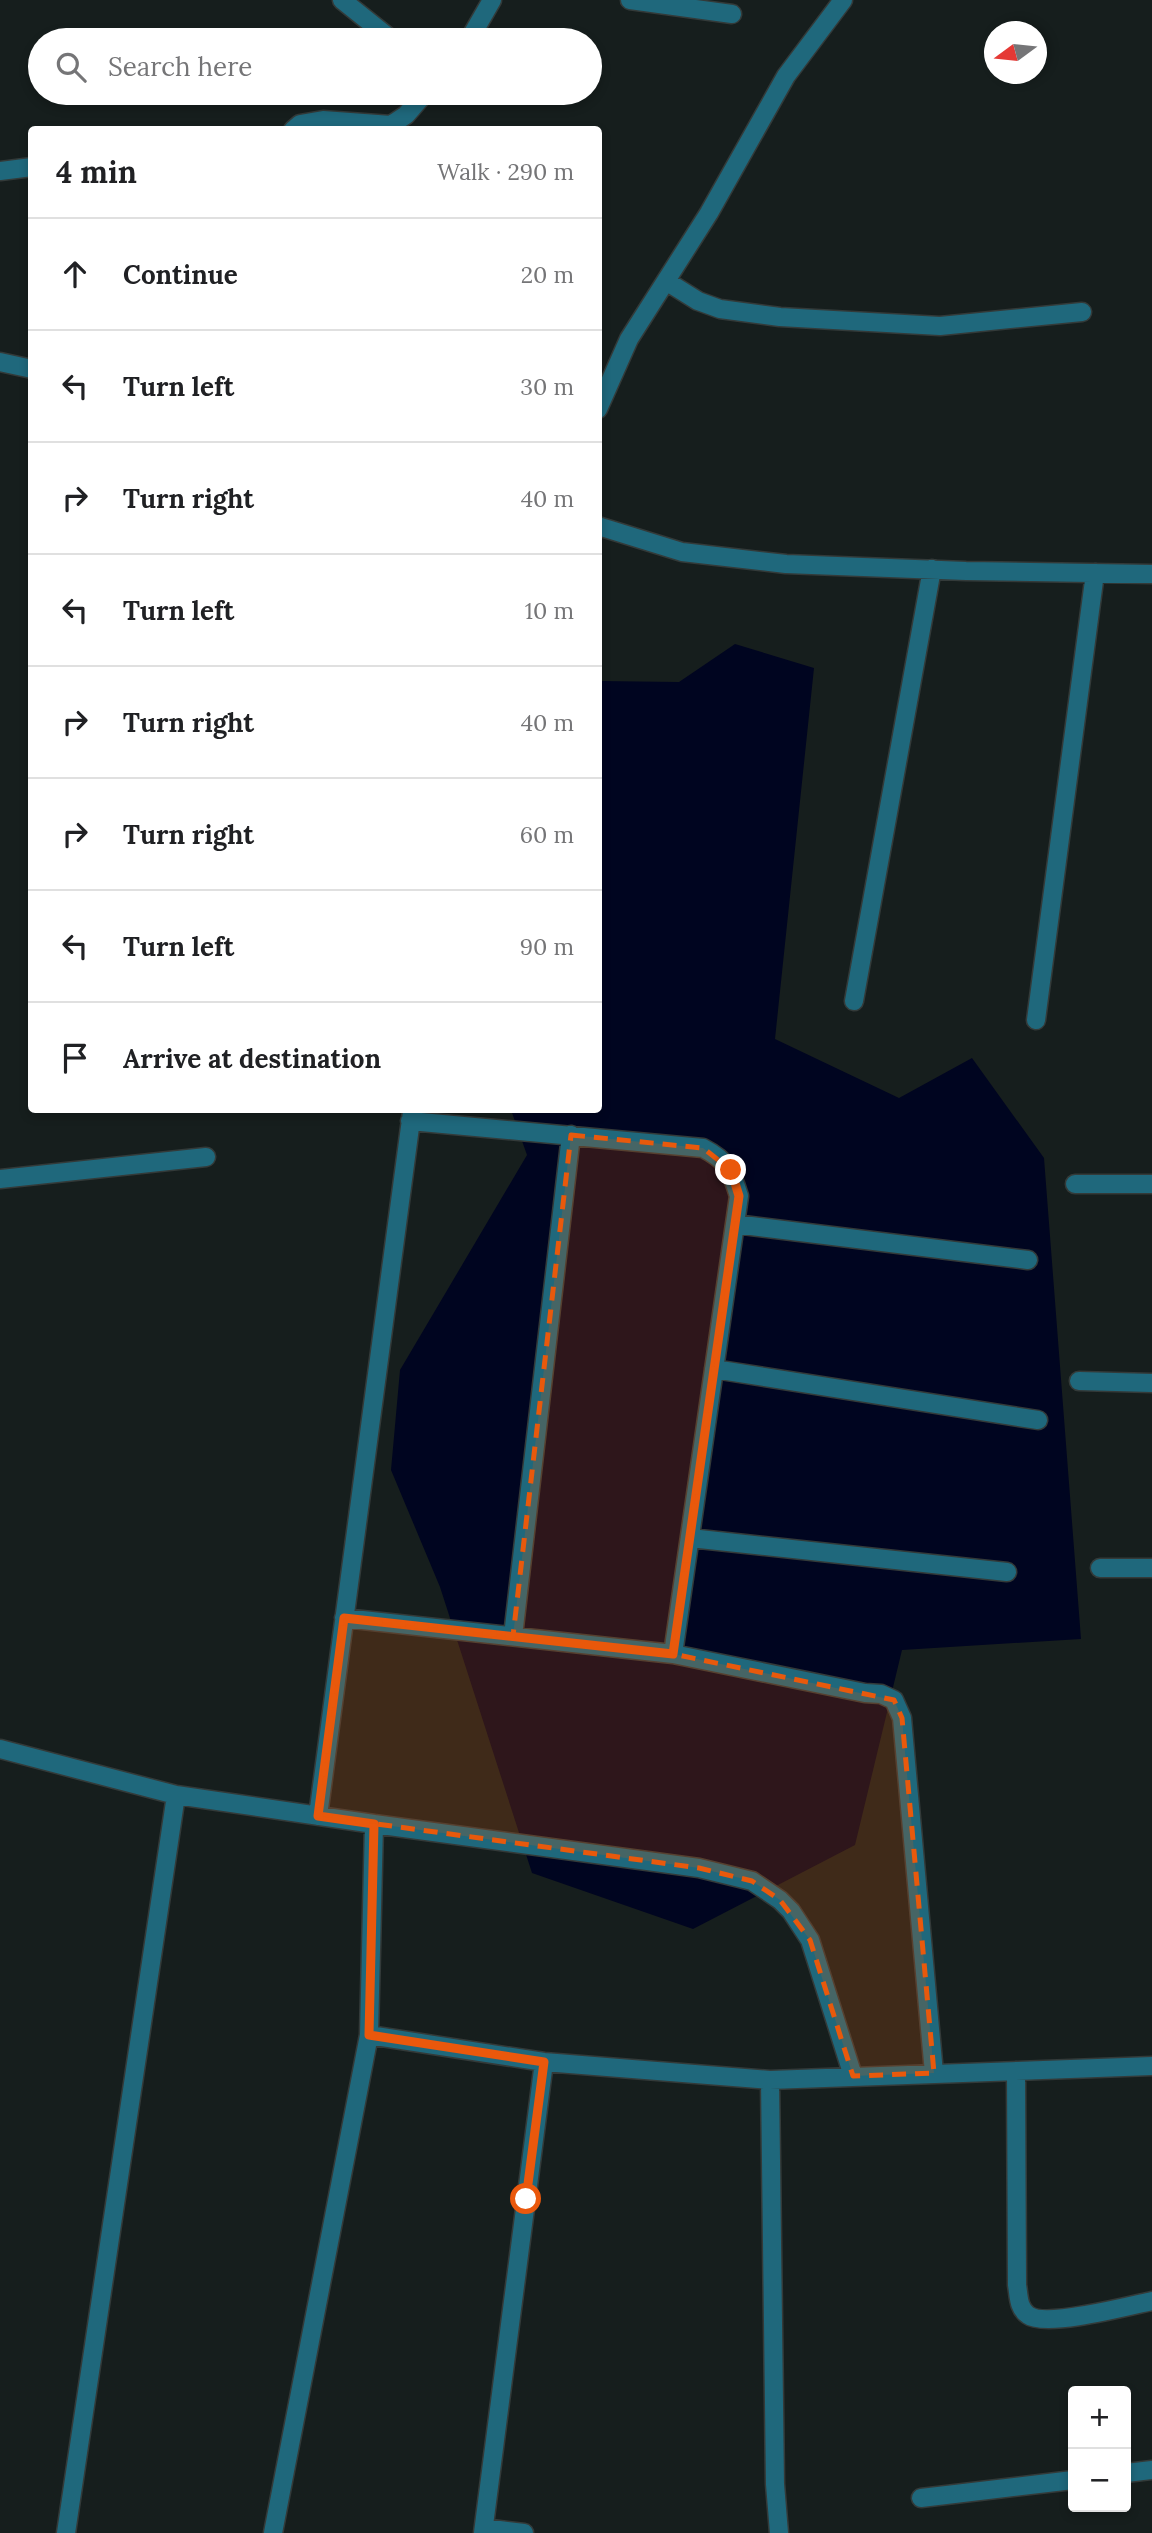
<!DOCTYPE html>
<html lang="en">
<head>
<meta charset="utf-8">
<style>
  body { margin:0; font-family:Lora,serif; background:#f6f6f6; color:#202124 }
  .controls { position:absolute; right:21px; bottom:21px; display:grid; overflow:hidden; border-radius:7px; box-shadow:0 4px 10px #0003 }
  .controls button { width:63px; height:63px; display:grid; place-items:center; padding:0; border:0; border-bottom:2px solid #e0e0e0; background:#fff; color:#202124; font:35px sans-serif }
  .compass { position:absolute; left:984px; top:21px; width:63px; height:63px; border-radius:50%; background:#fff; box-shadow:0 4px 10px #0003; rotate:255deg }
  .stop { position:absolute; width:21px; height:21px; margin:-16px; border:5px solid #ea580c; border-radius:50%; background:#fff }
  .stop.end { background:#ea580c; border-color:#fff; box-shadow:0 2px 7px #0008 }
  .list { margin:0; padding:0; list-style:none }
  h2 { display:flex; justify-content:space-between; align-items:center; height:91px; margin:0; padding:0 28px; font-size:30px }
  h2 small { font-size:23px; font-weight:400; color:#757577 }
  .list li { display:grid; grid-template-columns:46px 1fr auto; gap:21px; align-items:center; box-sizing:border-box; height:112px; padding:0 28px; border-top:2px solid #e0e0e0 }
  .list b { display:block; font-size:26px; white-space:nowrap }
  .list em { font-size:23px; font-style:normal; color:#757577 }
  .icon { flex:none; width:38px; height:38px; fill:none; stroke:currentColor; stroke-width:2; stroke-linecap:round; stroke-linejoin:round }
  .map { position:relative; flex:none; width:1152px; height:2533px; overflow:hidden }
  .search { position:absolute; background:#fff; box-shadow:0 4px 10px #0003; left:28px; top:28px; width:574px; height:77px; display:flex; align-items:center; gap:18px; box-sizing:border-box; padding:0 24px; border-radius:38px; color:#757577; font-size:26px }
  .panel { position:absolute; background:#fff; box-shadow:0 4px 10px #0003; left:28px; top:126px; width:574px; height:987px; border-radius:7px }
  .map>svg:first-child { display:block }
</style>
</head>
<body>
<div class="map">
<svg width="1152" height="2533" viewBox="0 0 1152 2533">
  <rect width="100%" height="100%" fill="#161e1d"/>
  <path fill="#000520" d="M 735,644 L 814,668 L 775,1039 L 899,1098 L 972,1058 L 1044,1158 L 1081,1639 L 902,1650 L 855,1845 L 693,1929 L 532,1873 L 440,1587 L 391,1470 L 400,1370 L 527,1155 L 511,1110 L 598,1110 L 599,681 L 679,682 Z"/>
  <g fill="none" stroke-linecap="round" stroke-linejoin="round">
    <defs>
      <path id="minor" d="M 342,0 L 392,40
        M 630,0 L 732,14
        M 469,40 L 492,0
        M 293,130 L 300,124 L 323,120 L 391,125 L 406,115 L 425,93
        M 0,171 L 32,167
        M 666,281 L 698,301 L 720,309 L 780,317 L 940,326 L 1082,312
        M 0,362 L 32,369
        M 598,409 L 629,339 L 709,213 L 786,76 L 843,0
        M 598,526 L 682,552 L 786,564 L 966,571 L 1152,574
        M 854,1001 L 932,569
        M 1036,1020 L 1095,573
        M 410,1121 L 703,1148 C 728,1161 731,1170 739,1196 L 673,1654
        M 0,1179 L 206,1157
        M 1075,1184 L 1152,1184
        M 735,1224 L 1028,1260
        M 714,1369 L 1038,1420
        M 1079,1381 L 1152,1383
        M 690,1538 L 1007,1572
        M 1100,1568 L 1152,1568
        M 344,1618 L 673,1654 L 865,1693 L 881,1694 L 894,1700 L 902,1718 L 934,2073
        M 513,1636 L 571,1135
        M 0,1749 L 176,1795 L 374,1824 L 369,2035 L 544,2062 L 770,2080 L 1152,2066
        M 318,1816 L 412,1112
        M 374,1824 L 699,1868 L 752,1881 L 780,1900 L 791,1911 L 810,1940 L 853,2076
        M 1016,2071 L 1017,2285 C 1019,2296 1018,2308 1028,2315 C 1045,2328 1129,2306 1152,2301
        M 770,2080 L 775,2484 L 779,2533
        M 1126,2473 L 1152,2470
        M 921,2498 L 1073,2480
        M 484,2528 L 524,2533
        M 66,2533 L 176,1795
        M 273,2533 L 369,2035
        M 483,2533 L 544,2062"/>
    </defs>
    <use href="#minor" stroke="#333a39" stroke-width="21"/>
    <use href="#minor" stroke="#1f687c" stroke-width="18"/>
  </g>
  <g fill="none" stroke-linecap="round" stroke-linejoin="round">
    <path stroke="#ea580c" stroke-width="9" d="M 526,2199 L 544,2062 L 369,2035 L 374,1824 L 318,1816 L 344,1618 L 673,1654 L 739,1196 L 731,1170"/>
  </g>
  <path fill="#e8590c" fill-opacity="0.2" stroke="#e8590c" stroke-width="5" stroke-dasharray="14 9" stroke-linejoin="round" d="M 571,1135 L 703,1148 L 731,1170 L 739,1196 L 673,1654 L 894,1700 L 902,1718 L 934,2073 L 853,2076 L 810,1940 L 780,1900 L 752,1881 L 699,1868 L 318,1816 L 344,1618 L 513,1636 Z"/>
</svg>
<div class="controls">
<button>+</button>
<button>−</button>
</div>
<svg class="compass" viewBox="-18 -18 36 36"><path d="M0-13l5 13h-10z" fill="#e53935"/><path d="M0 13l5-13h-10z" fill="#757577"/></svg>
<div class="stop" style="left:526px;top:2199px"></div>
<div class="stop end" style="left:731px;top:1170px"></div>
<div class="search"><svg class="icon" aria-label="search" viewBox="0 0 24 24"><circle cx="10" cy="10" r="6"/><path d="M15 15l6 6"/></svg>Search here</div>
<section class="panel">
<h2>4 min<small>Walk · 290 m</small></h2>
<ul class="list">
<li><svg class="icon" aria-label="ahead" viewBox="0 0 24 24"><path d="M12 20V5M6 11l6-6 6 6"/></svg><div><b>Continue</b></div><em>20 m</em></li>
<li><svg class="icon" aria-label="left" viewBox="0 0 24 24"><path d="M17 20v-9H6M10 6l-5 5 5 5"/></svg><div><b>Turn left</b></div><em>30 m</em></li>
<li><svg class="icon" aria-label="right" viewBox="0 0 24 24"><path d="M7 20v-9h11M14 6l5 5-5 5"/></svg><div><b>Turn right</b></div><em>40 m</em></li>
<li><svg class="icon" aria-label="left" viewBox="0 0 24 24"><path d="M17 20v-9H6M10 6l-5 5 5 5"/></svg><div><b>Turn left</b></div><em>10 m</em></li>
<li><svg class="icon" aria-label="right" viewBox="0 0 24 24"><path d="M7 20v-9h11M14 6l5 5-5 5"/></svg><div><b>Turn right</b></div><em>40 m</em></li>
<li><svg class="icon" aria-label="right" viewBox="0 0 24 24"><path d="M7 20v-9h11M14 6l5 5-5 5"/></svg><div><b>Turn right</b></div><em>60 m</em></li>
<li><svg class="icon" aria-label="left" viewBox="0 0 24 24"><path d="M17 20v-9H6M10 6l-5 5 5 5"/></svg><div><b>Turn left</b></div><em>90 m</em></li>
<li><svg class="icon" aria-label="arrive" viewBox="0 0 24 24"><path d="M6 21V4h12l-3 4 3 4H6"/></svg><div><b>Arrive at destination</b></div></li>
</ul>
</section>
</div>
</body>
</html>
